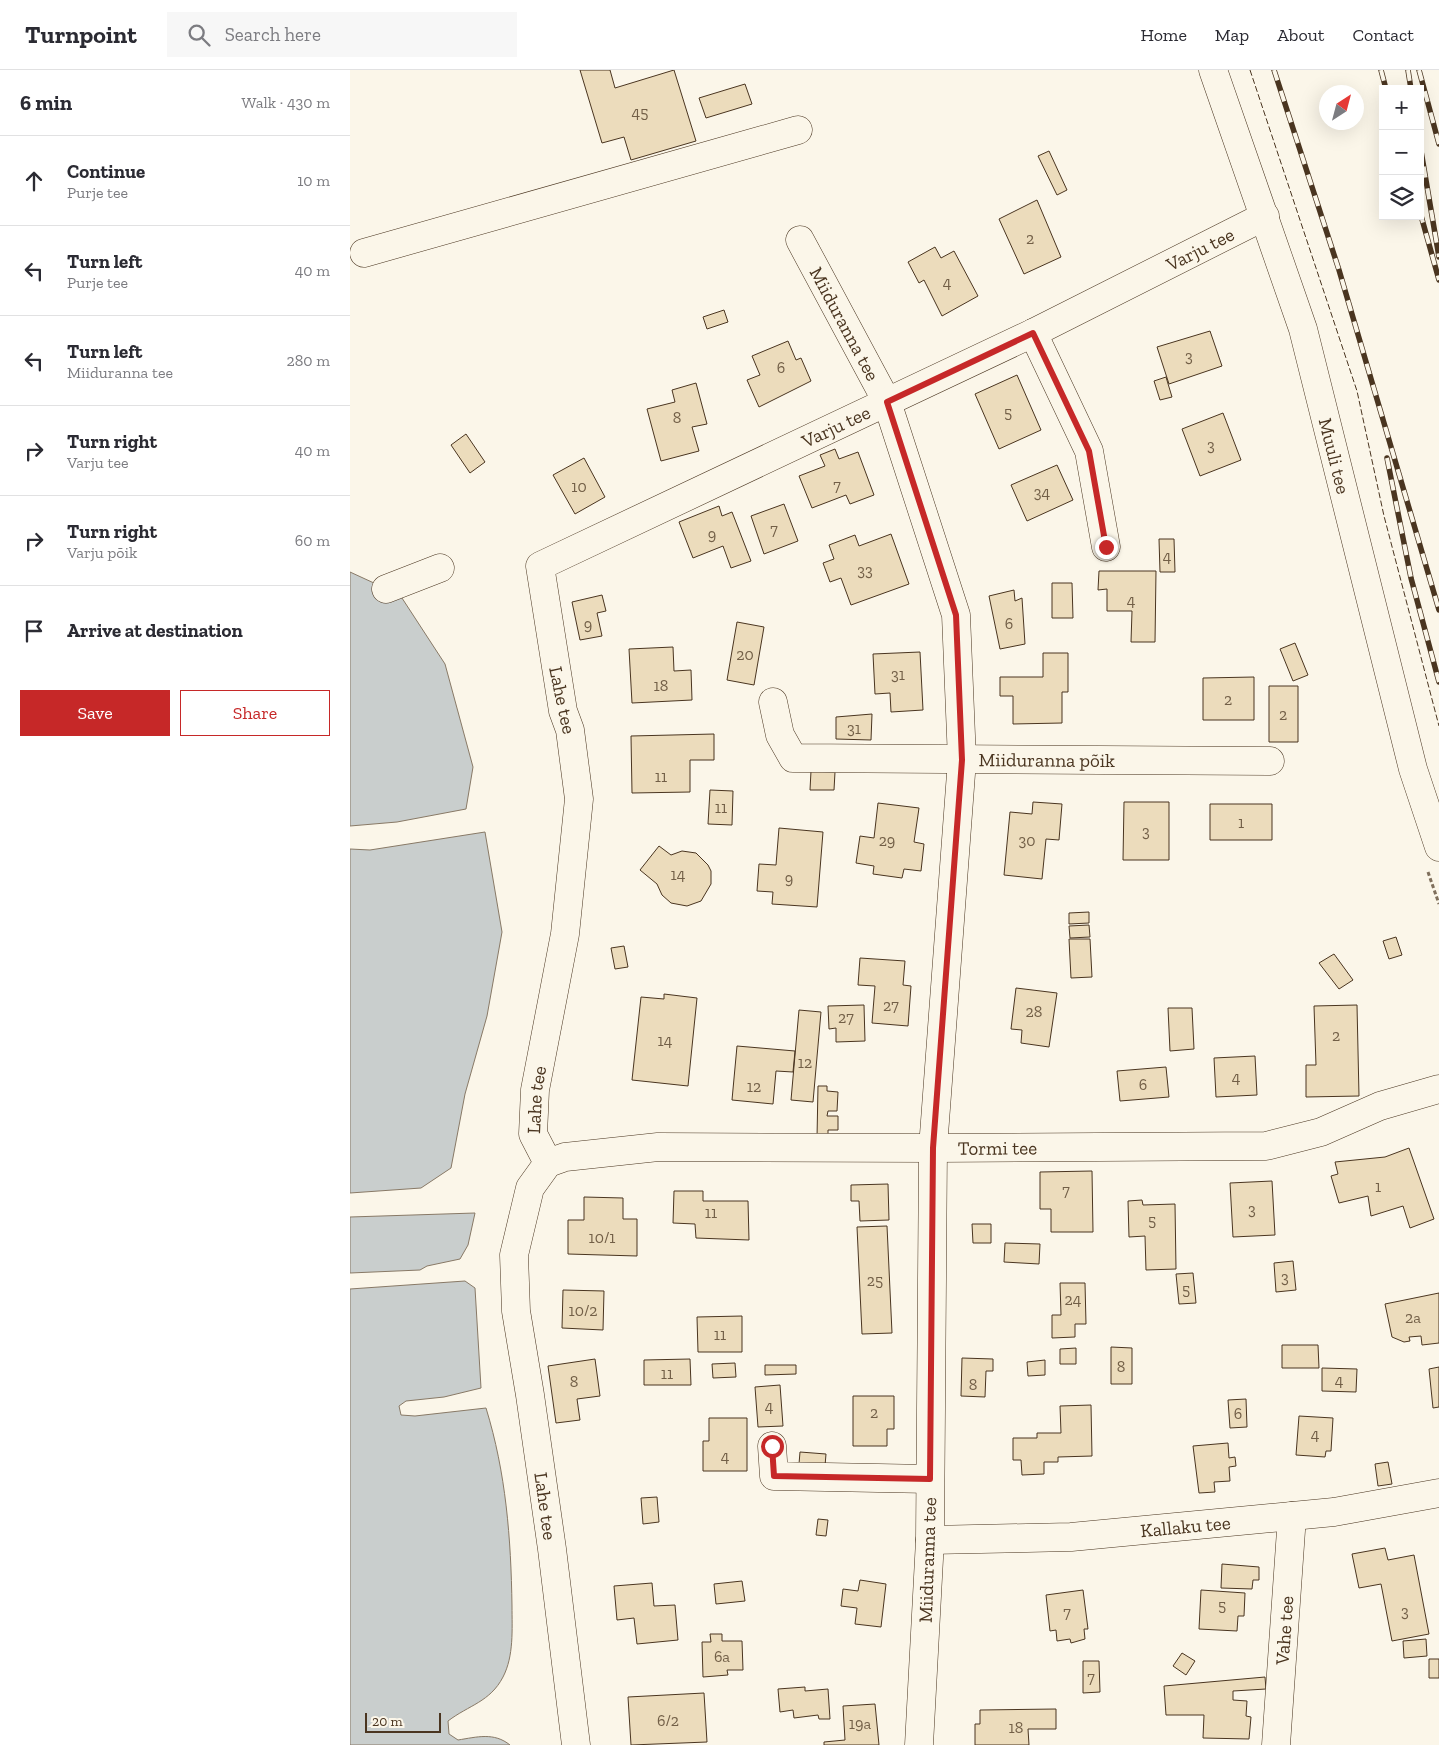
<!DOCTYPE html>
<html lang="en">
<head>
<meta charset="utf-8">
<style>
  body { margin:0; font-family:"Zilla Slab",serif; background:#f7f7f7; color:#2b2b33 }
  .controls { position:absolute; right:15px; top:15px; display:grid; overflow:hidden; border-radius:0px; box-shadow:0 5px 20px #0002 }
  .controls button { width:45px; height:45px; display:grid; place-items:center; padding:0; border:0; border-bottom:1px solid #e1e1e2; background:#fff; color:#2b2b33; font:25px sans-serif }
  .compass { position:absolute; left:969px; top:15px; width:45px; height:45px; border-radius:50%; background:#fff; box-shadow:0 5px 20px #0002; rotate:36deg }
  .scale { position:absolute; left:15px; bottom:12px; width:76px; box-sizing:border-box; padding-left:5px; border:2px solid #4a3520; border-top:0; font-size:14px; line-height:18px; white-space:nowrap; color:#4a3520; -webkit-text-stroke:4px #fbf6e9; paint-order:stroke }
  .stop { position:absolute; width:15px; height:15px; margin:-11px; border:4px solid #c62828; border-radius:50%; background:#fff }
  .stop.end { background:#c62828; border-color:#fff; box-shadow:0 1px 5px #0008 }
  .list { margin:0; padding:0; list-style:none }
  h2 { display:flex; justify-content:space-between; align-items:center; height:65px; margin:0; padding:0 20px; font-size:21px }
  h2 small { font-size:16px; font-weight:400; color:#7c7c81 }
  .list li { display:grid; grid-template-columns:32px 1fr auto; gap:15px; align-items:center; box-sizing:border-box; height:90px; padding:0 20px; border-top:1px solid #e1e1e2 }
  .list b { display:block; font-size:19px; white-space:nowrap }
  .list p { margin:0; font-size:16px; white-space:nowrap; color:#7c7c81 }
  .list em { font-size:16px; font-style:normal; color:#7c7c81 }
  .actions { display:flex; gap:10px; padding:15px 20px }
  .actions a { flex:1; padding:11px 0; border:1px solid #c62828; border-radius:0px; text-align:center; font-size:18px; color:#c62828 }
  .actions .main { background:#c62828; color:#fff }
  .icon { flex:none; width:28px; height:28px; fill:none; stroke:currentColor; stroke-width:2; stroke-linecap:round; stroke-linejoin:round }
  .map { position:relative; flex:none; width:1089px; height:1675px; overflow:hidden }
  header { display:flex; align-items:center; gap:30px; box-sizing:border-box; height:70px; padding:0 25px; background:#fff; border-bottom:1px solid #e1e1e2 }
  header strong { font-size:24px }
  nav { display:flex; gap:28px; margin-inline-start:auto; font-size:18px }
  .search { width:350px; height:45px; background:#f7f7f7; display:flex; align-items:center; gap:12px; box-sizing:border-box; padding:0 18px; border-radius:0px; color:#7c7c81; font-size:19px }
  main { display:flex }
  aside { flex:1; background:#fff }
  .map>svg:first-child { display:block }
</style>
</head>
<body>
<header>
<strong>Turnpoint</strong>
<div class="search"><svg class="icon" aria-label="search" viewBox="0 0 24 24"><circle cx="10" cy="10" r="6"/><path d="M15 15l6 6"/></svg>Search here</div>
<nav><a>Home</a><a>Map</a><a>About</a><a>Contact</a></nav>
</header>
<main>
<aside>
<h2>6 min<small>Walk · 430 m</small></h2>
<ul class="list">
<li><svg class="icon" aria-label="ahead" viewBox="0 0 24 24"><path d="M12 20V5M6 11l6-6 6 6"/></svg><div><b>Continue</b><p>Purje tee</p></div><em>10 m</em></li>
<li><svg class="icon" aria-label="left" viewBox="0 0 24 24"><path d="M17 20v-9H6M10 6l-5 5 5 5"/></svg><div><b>Turn left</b><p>Purje tee</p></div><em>40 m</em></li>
<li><svg class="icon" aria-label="left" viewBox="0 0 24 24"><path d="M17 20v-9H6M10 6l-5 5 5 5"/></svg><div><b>Turn left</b><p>Miiduranna tee</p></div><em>280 m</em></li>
<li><svg class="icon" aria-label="right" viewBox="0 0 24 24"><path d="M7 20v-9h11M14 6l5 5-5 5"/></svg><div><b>Turn right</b><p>Varju tee</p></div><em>40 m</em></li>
<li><svg class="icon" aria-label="right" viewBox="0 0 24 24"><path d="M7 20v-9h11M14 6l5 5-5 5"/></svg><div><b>Turn right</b><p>Varju põik</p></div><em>60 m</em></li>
<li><svg class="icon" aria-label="arrive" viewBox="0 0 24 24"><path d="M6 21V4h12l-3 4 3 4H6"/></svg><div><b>Arrive at destination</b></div></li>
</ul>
<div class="actions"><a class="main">Save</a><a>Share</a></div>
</aside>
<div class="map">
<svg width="1089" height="1675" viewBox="0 0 1089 1675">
  <rect width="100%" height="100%" fill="#fbf6e9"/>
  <path fill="#c9cecd" stroke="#887966" d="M 0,502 L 50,525 L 95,594 L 123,697 L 116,739 L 47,752 L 0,756 Z
    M 135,762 L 152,862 L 137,946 L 115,1024 L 101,1098 L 71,1118 L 0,1123 L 0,779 L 20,780 Z
    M 125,1143 L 118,1175 L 110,1189 L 77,1196 L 70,1200 L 0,1203 L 0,1147 Z
    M 115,1211 L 125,1218 L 131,1318 L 94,1327 L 56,1331 L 49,1336 L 51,1345 L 65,1346 L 136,1338 C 156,1403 161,1468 162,1536 C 162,1559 164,1586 153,1607 C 140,1632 119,1635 98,1651 L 99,1664 L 108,1670 C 127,1667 144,1662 160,1675 L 0,1675 L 0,1219 Z"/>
  <path fill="#ecdcbc" stroke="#4a3520" d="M 230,0 L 260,0 L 265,18 L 324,0 L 346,71 L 281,90 L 274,67 L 252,73 Z
    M 395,14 L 402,34 L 356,48 L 349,28 Z
    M 699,81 L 717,120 L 707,125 L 688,86 Z
    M 687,130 L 711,187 L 674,204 L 649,149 Z
    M 585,177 L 591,188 L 604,181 L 628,226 L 592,246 L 574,210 L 569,213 L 558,192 Z
    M 374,240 L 378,252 L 357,259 L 353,247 Z
    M 860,261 L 872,296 L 819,314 L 807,277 Z
    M 438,271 L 446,290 L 451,288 L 461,311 L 409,337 L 397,310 L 410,305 L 402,286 Z
    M 667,305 L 691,360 L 649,379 L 625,324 Z
    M 816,307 L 822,327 L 810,330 L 804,311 Z
    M 346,313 L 357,354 L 342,357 L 349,381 L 311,391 L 297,339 L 325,332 L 322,320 Z
    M 873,343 L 891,390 L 850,406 L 832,359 Z
    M 116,364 L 135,392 L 120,403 L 101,375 Z
    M 485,379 L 489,389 L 508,382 L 524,425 L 500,434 L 496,425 L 462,438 L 449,406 L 475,396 L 470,385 Z
    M 234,388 L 255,427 L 225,444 L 203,405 Z
    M 707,395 L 723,430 L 677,451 L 661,415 Z
    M 434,434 L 448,471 L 414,484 L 401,446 Z
    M 369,436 L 372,446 L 382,442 L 401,491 L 381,498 L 373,476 L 343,488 L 329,452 Z
    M 541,464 L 559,514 L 501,535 L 491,508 L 480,512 L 473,493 L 484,489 L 479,475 L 505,465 L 509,476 Z
    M 809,469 L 824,469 L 825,502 L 810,502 Z
    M 749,501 L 806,501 L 805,572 L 781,572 L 782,541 L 757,541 L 757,519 L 748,520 Z
    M 702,513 L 722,513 L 723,548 L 702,548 Z
    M 664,520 L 665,531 L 672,528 L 675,574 L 650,579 L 639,526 Z
    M 252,525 L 256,541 L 247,543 L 252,566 L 230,570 L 222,532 Z
    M 387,552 L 414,557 L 404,615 L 377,610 Z
    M 945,573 L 958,605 L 943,611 L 930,579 Z
    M 323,577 L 324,601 L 341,600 L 342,630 L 282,633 L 279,579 Z
    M 570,582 L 573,640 L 541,642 L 540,623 L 525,624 L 523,584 Z
    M 693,583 L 718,583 L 718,622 L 712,622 L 712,653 L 663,654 L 663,626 L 650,626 L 650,607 L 693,607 Z
    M 904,607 L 904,650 L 853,650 L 853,608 Z
    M 919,616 L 948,616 L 948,672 L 919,672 Z
    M 522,644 L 521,670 L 486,669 L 486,647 Z
    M 364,664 L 364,690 L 340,690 L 340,722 L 282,723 L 281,666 Z
    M 461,701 L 485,702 L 484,720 L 460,720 Z
    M 360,720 L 383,721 L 382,755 L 358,754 Z
    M 683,732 L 712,734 L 709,770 L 696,769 L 692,809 L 654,805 L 660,742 L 682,744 Z
    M 774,732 L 819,732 L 819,790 L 773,790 Z
    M 528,733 L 569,738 L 564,772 L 574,774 L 571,801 L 554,799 L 552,808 L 523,804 L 524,796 L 506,793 L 510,766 L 524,768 Z
    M 860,734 L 922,734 L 922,770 L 860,770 Z
    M 429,758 L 473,762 L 467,837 L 422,834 L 423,822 L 407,821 L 409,794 L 426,795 Z
    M 309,776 L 321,785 L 332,781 L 346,783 L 358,795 L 361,801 L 361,814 L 351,831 L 337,836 L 321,833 L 312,825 L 307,814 L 290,800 Z
    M 739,842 L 739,853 L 719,854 L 719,843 Z
    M 739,855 L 740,867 L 720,868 L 719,856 Z
    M 1046,867 L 1052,885 L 1039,889 L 1033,871 Z
    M 719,869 L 740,869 L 742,907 L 721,908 Z
    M 274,876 L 278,897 L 265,899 L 261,878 Z
    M 984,884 L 1003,910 L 989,919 L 969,893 Z
    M 510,888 L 555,891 L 553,915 L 561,916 L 558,956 L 522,953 L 525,916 L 508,915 Z
    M 666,918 L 707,923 L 699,977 L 671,973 L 672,960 L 661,959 Z
    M 314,924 L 347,928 L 338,1016 L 282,1010 L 291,927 L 314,929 Z
    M 514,935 L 515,971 L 486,972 L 486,958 L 479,959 L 478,936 Z
    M 1007,935 L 1009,1026 L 956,1027 L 956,995 L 966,995 L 964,936 Z
    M 818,938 L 842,938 L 844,979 L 820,981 Z
    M 449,940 L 471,942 L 463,1032 L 441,1030 Z
    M 387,976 L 445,981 L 443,1002 L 426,1001 L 423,1034 L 382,1030 Z
    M 905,986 L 907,1025 L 866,1027 L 864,988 Z
    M 816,997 L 819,1027 L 770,1031 L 767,1001 Z
    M 468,1016 L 477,1016 L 477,1021 L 488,1022 L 487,1041 L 478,1041 L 477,1046 L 488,1046 L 488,1060 L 478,1060 L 478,1069 L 467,1068 Z
    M 1059,1078 L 1084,1149 L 1060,1158 L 1053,1136 L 1021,1146 L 1018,1126 L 989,1133 L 981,1106 L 988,1104 L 985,1092 L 1035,1087 Z
    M 742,1101 L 743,1162 L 701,1162 L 701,1139 L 690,1139 L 690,1102 Z
    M 922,1111 L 925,1165 L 883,1167 L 880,1113 Z
    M 538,1114 L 539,1150 L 510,1151 L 509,1131 L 501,1131 L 501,1115 Z
    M 324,1121 L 353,1121 L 353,1131 L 398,1131 L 399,1170 L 346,1168 L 345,1154 L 323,1153 Z
    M 234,1127 L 273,1128 L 273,1149 L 287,1149 L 287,1186 L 218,1184 L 218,1150 L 234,1150 Z
    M 792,1130 L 793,1135 L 825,1134 L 826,1199 L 796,1200 L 795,1166 L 779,1167 L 778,1131 Z
    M 622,1154 L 641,1154 L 641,1173 L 623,1173 Z
    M 537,1156 L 542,1263 L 512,1264 L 507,1157 Z
    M 655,1173 L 690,1174 L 689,1194 L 654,1192 Z
    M 943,1191 L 946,1220 L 926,1222 L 924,1193 Z
    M 843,1203 L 846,1233 L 829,1234 L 826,1204 Z
    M 710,1213 L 735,1213 L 736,1254 L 725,1254 L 725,1267 L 702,1268 L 702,1245 L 711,1245 Z
    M 213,1220 L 254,1221 L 253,1260 L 212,1258 Z
    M 1089,1223 L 1089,1273 L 1072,1275 L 1071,1266 L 1059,1267 L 1060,1271 L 1054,1272 L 1042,1267 L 1035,1234 Z
    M 392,1246 L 392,1282 L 348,1282 L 347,1247 Z
    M 932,1275 L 968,1275 L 969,1298 L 932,1298 Z
    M 761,1277 L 782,1278 L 782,1314 L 761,1314 Z
    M 726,1278 L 726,1294 L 710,1294 L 710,1279 Z
    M 612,1288 L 643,1289 L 643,1301 L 636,1301 L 635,1327 L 611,1326 Z
    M 245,1289 L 250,1326 L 227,1329 L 230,1350 L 206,1353 L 198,1296 Z
    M 340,1289 L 341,1315 L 294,1315 L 294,1290 Z
    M 695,1290 L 695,1305 L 678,1306 L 677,1292 Z
    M 385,1293 L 386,1307 L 363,1308 L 362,1294 Z
    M 415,1295 L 446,1295 L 446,1304 L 415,1305 Z
    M 1089,1297 L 1089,1337 L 1083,1338 L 1079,1299 Z
    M 972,1298 L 1007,1299 L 1006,1322 L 972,1321 Z
    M 430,1315 L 433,1356 L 408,1357 L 405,1317 Z
    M 503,1326 L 544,1326 L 544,1359 L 537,1359 L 537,1376 L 503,1376 Z
    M 896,1329 L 897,1357 L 880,1358 L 878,1330 Z
    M 741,1335 L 742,1386 L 708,1387 L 708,1392 L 694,1392 L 694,1404 L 672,1405 L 671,1390 L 663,1390 L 663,1368 L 687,1368 L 687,1363 L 711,1363 L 710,1336 Z
    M 949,1346 L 983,1348 L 981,1381 L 976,1381 L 975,1387 L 946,1385 Z
    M 359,1348 L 397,1348 L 397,1401 L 353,1401 L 353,1371 L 359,1371 Z
    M 878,1373 L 879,1388 L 885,1387 L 886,1396 L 879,1397 L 880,1411 L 864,1412 L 865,1422 L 849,1423 L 843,1376 Z
    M 450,1382 L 476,1384 L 475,1396 L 449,1394 Z
    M 1038,1392 L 1042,1414 L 1028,1416 L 1025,1394 Z
    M 307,1427 L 309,1452 L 293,1454 L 291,1428 Z
    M 468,1449 L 478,1450 L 476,1466 L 466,1465 Z
    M 1035,1478 L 1038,1490 L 1064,1485 L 1079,1564 L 1042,1571 L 1031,1514 L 1009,1518 L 1002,1484 Z
    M 872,1494 L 909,1497 L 909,1510 L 903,1510 L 902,1519 L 871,1518 Z
    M 510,1510 L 536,1514 L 531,1557 L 505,1554 L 507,1538 L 491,1536 L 493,1519 L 508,1521 Z
    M 392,1511 L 395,1531 L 366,1534 L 364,1514 Z
    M 302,1513 L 304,1536 L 325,1535 L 328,1570 L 287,1574 L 284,1548 L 267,1550 L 264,1516 Z
    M 733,1520 L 738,1559 L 734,1559 L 735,1569 L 721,1573 L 720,1569 L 707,1571 L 706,1560 L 700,1561 L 696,1525 Z
    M 851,1520 L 895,1523 L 894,1546 L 888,1546 L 887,1561 L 849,1559 Z
    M 360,1564 L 372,1564 L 372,1571 L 392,1571 L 393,1600 L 377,1600 L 378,1605 L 353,1607 L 352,1572 L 361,1572 Z
    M 1076,1569 L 1077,1586 L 1054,1588 L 1053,1571 Z
    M 832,1583 L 845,1591 L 836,1605 L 823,1596 Z
    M 1079,1589 L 1089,1589 L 1089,1608 L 1079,1608 Z
    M 733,1591 L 749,1591 L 750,1622 L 733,1623 Z
    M 915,1607 L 916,1619 L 883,1621 L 883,1630 L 897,1631 L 896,1646 L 901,1647 L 899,1669 L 853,1668 L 854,1645 L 816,1645 L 814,1616 Z
    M 455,1617 L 455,1621 L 478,1619 L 480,1649 L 469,1649 L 468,1645 L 444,1648 L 443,1640 L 430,1642 L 428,1619 Z
    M 354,1623 L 357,1672 L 281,1675 L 278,1627 Z
    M 525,1634 L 529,1675 L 474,1675 L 474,1672 L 495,1670 L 493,1636 Z
    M 706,1639 L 706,1659 L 678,1659 L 679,1675 L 625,1675 L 625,1654 L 630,1654 L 630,1640 Z"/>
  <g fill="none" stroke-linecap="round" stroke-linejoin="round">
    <defs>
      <g id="minor">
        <path id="s1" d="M 863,0 L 953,259 L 1063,699 L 1089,777"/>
        <path id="s2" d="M 450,170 L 537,332 L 606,545 L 612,690 L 583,1078 L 580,1470 L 569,1675"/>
        <path d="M 14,183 L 448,60"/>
        <path d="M 683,263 L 739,381 L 756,477"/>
        <path d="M 36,519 L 90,498"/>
        <path id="s3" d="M 423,632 L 430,665 L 443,688 L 920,691"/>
        <path id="s4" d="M 198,1093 L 215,1087 L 308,1077 L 583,1078 L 916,1076 L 971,1062 L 1030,1036 L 1089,1019"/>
        <path d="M 422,1376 L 424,1406 L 580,1409"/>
        <path id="s5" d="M 580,1470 L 721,1467 L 984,1442 L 1089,1423"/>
        <path id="s6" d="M 226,1675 L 202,1479 L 180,1325 L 166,1241 L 164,1185 L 180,1118 L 198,1093 L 183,1064 L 185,1020 L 215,864 L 229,729 L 220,660 L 213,641 L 190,496 L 683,263 L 915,146"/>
        <path id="s7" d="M 926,1675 L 942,1446"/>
      </g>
    </defs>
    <use href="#minor" stroke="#4a3520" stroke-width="29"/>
    <path stroke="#7f6f5c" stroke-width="3" stroke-dasharray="4 2.5" stroke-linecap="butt" d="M 1078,802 L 1089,834"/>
    <use href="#minor" stroke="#fbf6e9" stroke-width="28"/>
    <defs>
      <path id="rail" d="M 924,0 L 989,200 L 1089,540
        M 1031,0 L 1036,19
        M 1058,0 L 1061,19
        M 1069,0 L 1089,74
        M 1070,75 L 1089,187
        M 1070,142 L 1089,210
        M 1037,388 L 1061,508 L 1089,612"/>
    </defs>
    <use href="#rail" stroke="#4a3520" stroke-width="5.5"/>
    <use href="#rail" stroke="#fbf6e9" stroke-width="4" stroke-dasharray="11" stroke-linecap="butt"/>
    <path stroke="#4a3520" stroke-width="1" stroke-dasharray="6 2.5" stroke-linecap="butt" d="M 900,0 L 1007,321 L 1034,446 L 1089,656"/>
  </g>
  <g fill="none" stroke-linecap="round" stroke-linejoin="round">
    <path stroke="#c62828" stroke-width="6" d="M 422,1376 L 424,1406 L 580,1409 L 583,1078 L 612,690 L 606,545 L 537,332 L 683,263 L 739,381 L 756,477"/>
  </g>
  <g text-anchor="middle" stroke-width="4" stroke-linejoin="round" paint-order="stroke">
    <g font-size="16" fill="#725f47">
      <text x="290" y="48">45</text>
      <text x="680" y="174">2</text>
      <text x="597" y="218">4</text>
      <text x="839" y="292">3</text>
      <text x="431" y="303">6</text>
      <text x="658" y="348">5</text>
      <text x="327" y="353">8</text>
      <text x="861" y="381">3</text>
      <text x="487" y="421">7</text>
      <text x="229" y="422">10</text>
      <text x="692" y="428">34</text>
      <text x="424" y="465">7</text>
      <text x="362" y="470">9</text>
      <text x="817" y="492">4</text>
      <text x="515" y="506">33</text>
      <text x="781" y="536">4</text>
      <text x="659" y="559">6</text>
      <text x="238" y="560">9</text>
      <text x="395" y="590">20</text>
      <text x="548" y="610">31</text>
      <text x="311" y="621">18</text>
      <text x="878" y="635">2</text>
      <text x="933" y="650">2</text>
      <text x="504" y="664">31</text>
      <text x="311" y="712">11</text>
      <text x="371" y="743">11</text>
      <text x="891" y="758">1</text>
      <text x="796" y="767">3</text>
      <text x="537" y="776">29</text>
      <text x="677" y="776">30</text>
      <text x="328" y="810">14</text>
      <text x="439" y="814">9</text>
      <text x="541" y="941">27</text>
      <text x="684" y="947">28</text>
      <text x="496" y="953">27</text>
      <text x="986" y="971">2</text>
      <text x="315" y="976">14</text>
      <text x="455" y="998">12</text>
      <text x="886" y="1013">4</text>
      <text x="793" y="1020">6</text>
      <text x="404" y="1022">12</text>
      <text x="1028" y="1122">1</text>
      <text x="716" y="1126">7</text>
      <text x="902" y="1145">3</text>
      <text x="361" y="1148">11</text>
      <text x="802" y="1156">5</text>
      <text x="252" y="1173">10/1</text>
      <text x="935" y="1213">3</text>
      <text x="525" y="1216">25</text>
      <text x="836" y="1225">5</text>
      <text x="723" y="1235">24</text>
      <text x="233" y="1246">10/2</text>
      <text x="1063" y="1253">2a</text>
      <text x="370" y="1270">11</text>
      <text x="771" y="1302">8</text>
      <text x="317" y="1309">11</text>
      <text x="989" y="1316">4</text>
      <text x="224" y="1317">8</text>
      <text x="623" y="1320">8</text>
      <text x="419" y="1342">4</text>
      <text x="524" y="1348">2</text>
      <text x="888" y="1349">6</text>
      <text x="965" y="1370">4</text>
      <text x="375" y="1392">4</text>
      <text x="872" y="1541">5</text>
      <text x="1055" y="1547">3</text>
      <text x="717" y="1548">7</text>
      <text x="372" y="1592">6a</text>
      <text x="741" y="1613">7</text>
      <text x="318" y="1656">6/2</text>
      <text x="510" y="1659">19a</text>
      <text x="666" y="1663">18</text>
    </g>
    <g font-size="19" fill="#4a3520" stroke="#fbf6e9">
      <text dy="7" stroke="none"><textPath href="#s6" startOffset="1934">Varju tee</textPath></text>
      <text dy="7" stroke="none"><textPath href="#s2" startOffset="95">Miiduranna tee</textPath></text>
      <text dy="7" stroke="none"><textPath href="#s6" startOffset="1529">Varju tee</textPath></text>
      <text dy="7" stroke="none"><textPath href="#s1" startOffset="405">Muuli tee</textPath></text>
      <text transform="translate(213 630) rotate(78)" y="7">Lahe tee</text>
      <text dy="7" stroke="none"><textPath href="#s3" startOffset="314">Miiduranna põik</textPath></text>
      <text dy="7" stroke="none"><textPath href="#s6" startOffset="661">Lahe tee</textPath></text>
      <text dy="7" stroke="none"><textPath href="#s4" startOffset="451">Tormi tee</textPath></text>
      <text transform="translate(196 1436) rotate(82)" y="7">Lahe tee</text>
      <text dy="7" stroke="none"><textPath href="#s5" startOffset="256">Kallaku tee</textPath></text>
      <text transform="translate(577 1490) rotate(-88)" y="7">Miiduranna tee</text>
      <text dy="7" stroke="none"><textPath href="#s7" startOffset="115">Vahe tee</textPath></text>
    </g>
  </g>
</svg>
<div class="controls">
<button>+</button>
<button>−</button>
<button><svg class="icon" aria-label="layers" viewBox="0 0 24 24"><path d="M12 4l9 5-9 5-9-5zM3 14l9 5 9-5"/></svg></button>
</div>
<svg class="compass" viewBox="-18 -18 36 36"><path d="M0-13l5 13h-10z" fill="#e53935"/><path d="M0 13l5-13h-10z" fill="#7c7c81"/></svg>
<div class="scale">20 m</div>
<div class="stop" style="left:422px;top:1376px"></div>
<div class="stop end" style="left:756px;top:477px"></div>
</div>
</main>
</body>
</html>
